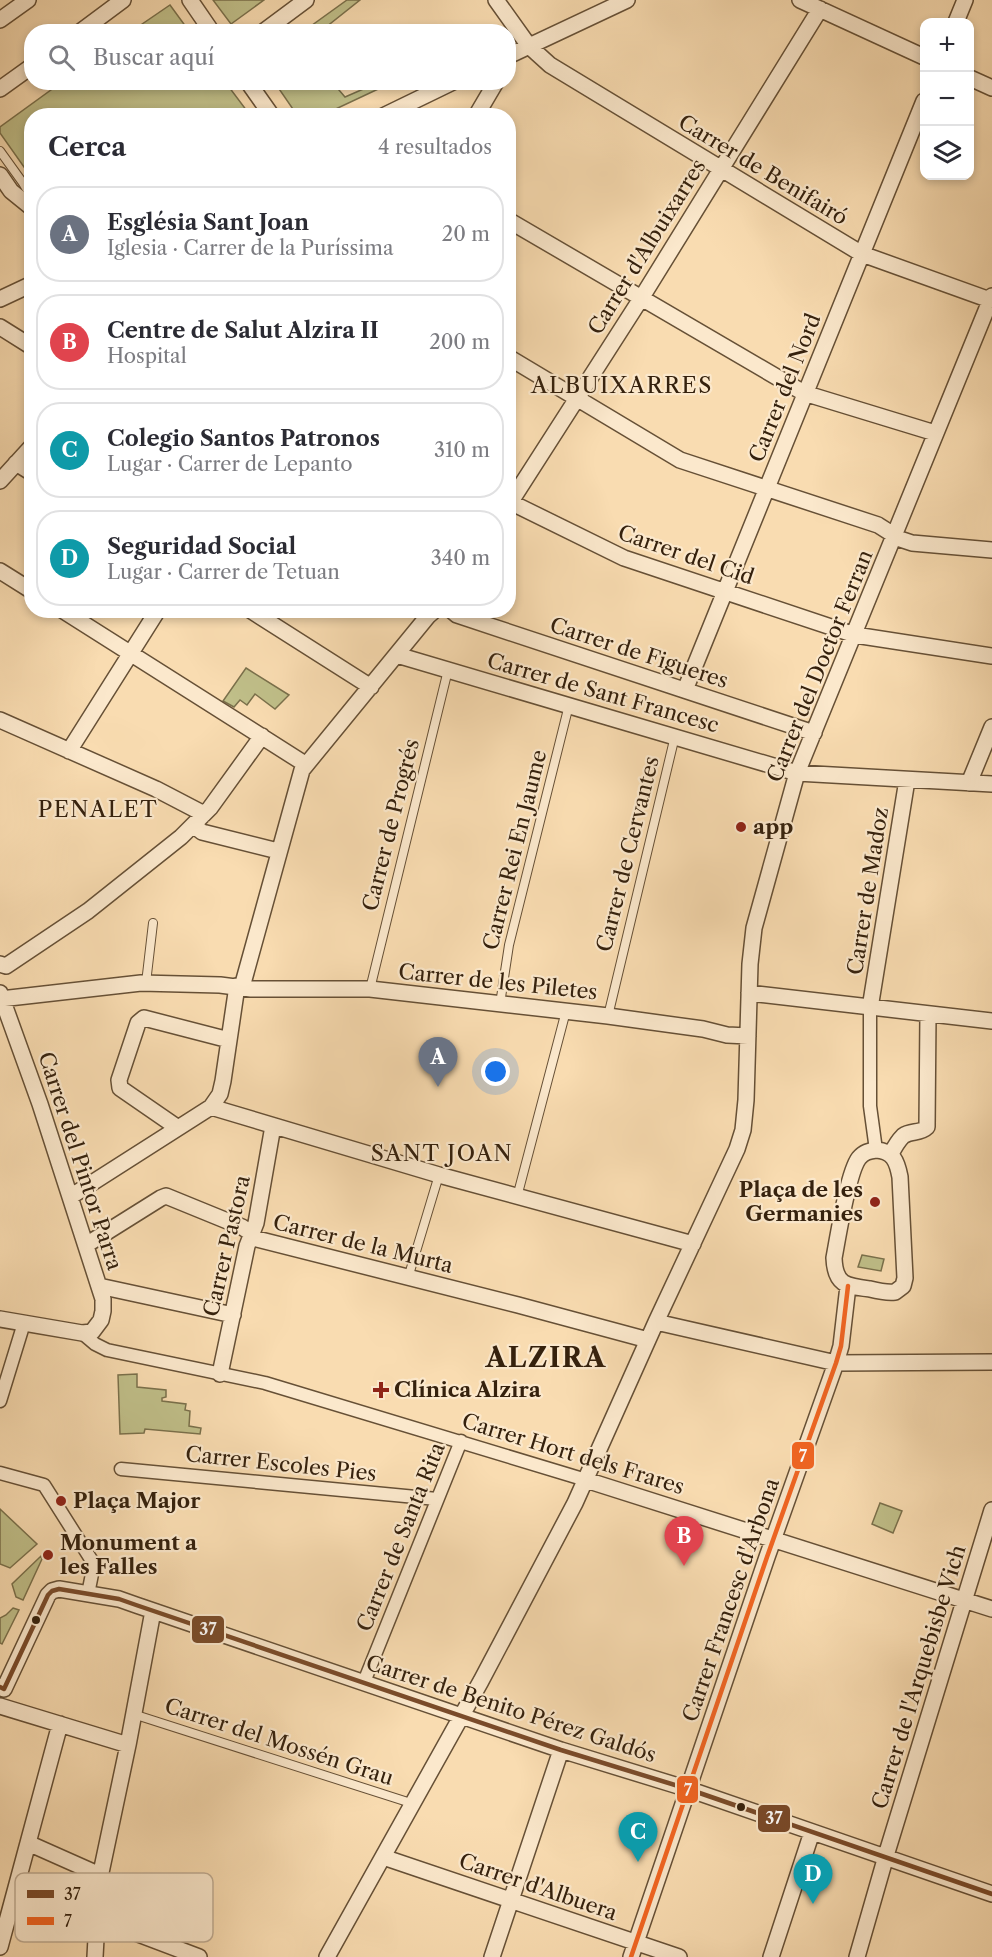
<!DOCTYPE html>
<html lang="es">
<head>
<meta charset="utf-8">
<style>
  body { margin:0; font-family:"Libre Caslon Text",serif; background:#f7f7f7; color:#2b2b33 }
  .controls { position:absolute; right:18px; top:18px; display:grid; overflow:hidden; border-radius:12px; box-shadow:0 3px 9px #0003 }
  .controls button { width:54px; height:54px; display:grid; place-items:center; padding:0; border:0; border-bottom:2px solid #e1e1e2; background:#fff; color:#2b2b33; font:30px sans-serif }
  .you { position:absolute; left:496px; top:1072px; width:21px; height:21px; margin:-15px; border:4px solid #fff; border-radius:50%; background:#1a73e8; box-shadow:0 0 0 9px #1a73e833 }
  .badge { display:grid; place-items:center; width:39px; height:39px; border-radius:50%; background:#7c3aed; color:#fff; font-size:20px; font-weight:700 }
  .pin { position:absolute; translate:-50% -50px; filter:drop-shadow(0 2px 3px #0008) }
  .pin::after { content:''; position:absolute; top:32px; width:21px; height:18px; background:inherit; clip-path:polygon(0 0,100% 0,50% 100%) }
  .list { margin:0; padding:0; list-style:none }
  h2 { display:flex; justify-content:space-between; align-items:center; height:78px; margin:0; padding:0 24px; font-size:26px }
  h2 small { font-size:20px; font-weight:400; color:#7c7c81 }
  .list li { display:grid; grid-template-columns:39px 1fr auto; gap:18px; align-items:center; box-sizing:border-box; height:96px; margin:0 12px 12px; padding:0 12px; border:2px solid #e1e1e2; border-radius:24px }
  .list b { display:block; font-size:22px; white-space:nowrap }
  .list p { margin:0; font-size:20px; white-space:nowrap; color:#7c7c81 }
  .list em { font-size:20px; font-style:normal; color:#7c7c81 }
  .icon { flex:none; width:33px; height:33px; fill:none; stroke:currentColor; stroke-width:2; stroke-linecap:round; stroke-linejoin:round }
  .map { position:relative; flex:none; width:992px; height:1957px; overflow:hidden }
  .search { position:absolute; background:#fff; box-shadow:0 3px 9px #0003; left:24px; top:24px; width:492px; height:66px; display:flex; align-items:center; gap:15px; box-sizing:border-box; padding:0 21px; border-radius:24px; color:#7c7c81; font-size:22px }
  .panel { position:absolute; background:#fff; box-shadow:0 3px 9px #0003; left:24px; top:108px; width:492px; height:510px; border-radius:24px }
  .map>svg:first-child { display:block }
</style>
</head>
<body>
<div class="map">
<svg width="992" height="1957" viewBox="0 0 992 1957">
  <rect width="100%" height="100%" fill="#f9dcb1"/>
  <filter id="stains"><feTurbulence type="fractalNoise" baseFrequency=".00333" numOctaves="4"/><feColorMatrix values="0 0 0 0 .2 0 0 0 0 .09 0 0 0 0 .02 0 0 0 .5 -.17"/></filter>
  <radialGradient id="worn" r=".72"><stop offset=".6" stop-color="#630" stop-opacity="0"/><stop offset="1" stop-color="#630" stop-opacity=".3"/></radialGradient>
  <path fill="#c0bf89" stroke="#7a704b" stroke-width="1.5" d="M 213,0 L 264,0 L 231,24 Z
    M 347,0 L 360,0 L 321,31 L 304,31 Z
    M 170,5 L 189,31 L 132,31 Z
    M 62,82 L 226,83 L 250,115 L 32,116 L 31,177 L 0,133 L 0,127 Z
    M 275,83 L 333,83 L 345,97 L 377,83 L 391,83 L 323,115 L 297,115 Z
    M 246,668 L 289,695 L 275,709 L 255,694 L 247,705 L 240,700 L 234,707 L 223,701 Z
    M 862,1255 L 884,1259 L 881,1271 L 858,1267 Z
    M 137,1374 L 137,1387 L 166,1390 L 166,1397 L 162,1398 L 162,1401 L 186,1404 L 185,1410 L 190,1411 L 189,1426 L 201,1428 L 200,1434 L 145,1429 L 144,1433 L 120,1434 L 118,1375 Z
    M 880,1503 L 902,1511 L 893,1533 L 872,1524 Z
    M 0,1509 L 37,1544 L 10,1568 L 0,1564 Z
    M 41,1556 L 42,1559 L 23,1600 L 16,1597 L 12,1584 Z
    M 13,1608 L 19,1610 L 2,1644 L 0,1643 L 0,1618 L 6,1615 Z"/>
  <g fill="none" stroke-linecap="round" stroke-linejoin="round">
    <defs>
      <path id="service" d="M 0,151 L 23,183 L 32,198
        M 146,983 L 153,923
        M 370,989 L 448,670
        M 500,1004 L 509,945 L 569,705
        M 608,1016 L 675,736
        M 517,1197 L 566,1011
        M 408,1278 L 439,1175
        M 133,1714 L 414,1804"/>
      <path id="pedestrian" d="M 870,1008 L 870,1106 L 876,1150
        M 82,1333 L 95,1344 L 107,1350 L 265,1383 L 586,1480
        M 0,1401 L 24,1323
        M 121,1469 L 437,1499
        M 0,1473 L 44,1485 L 94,1564 L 88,1594
        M 364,1682 L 461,1441"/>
      <path id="minor" d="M 190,0 L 212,32
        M 496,0 L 529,46 L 550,65 L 862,254 L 990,300
        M 800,0 L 924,57
        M 0,20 L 28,0
        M 956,22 L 965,0
        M 80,32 L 123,0
        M 263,32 L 306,0
        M 508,56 L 627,0
        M 970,78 L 992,88
        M 248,82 L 272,116
        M 0,89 L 32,66
        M 383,116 L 453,82
        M 476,116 L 496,82
        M 0,175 L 11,191 L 32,208
        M 508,220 L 804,393 L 935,433
        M 0,299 L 32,284
        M 0,327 L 32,347
        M 508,357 L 680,460 L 878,525 L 900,539 L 912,543 L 992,550
        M 16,463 L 32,473
        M 0,481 L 32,446
        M 508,501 L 624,558 L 855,635 L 992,656
        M 508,506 L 642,297 L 820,9
        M 0,571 L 32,591
        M 62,610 L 305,764
        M 250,610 L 371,687
        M 451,610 L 457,615 L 814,733
        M 397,655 L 797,773 L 992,784
        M 685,690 L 924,101
        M 0,720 L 156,789 L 204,814
        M 69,751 L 158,610
        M 969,783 L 992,727
        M 193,825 L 202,832 L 278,851
        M 0,964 L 6,966 L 88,911 L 181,837 L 210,808 L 262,736
        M 242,987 L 302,770 L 428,616 L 435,610
        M 0,993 L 40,1104 L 103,1299 L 103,1311 L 101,1320 L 92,1332 L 82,1333 L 0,1319
        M 749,993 L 992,1021
        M 0,999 L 141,983 L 220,985 L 251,989 L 370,989 L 608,1016 L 703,1029 L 727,1035 L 748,1036
        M 870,1008 L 907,780
        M 211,1107 L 220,1094 L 223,1081 L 237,986
        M 178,1128 L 120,1088 L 119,1080 L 138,1023 L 144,1018 L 229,1040
        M 876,1150 C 893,1151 897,1161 900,1177 L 905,1278 L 903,1286 L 895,1292 C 886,1293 878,1291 870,1289 C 846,1286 835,1285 834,1258 C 838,1237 848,1172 859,1158 C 864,1152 869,1151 876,1150 Z
        M 891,1154 C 894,1148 898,1141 903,1136 C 911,1130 920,1134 927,1127 L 928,1015
        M 70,1197 L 211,1107 L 439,1175 L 693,1244
        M 86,1245 L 161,1198 L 166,1196 L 242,1227 L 248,1231 L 253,1238 L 518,1305 L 648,1340
        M 99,1286 L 233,1315
        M 656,1322 L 836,1363 L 992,1362
        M 220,1374 L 247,1246 L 256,1223 L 273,1126
        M 586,1480 L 992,1609
        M 0,1687 L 4,1689 L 48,1595 L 52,1591 L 59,1589 L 119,1599 L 136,1605 L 561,1750 L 688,1789 L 992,1894
        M 0,1706 L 128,1745
        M 28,1843 L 100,1875
        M 383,1857 L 679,1957
        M 96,1918 L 199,1957
        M 0,1947 L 60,1724
        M 95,1957 L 99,1882 L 128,1745 L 153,1611
        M 327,1957 L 481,1681 L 575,1503 L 656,1322 L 737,1149 L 743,1130 L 746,1100 L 750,964 L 754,928 L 797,773 L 992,296
        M 492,1957 L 561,1750
        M 631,1957 L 767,1557 L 836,1363 L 841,1346 L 848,1286
        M 771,1957 L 812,1832
        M 857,1957 L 888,1849 L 992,1510"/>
    </defs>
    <use href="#service" stroke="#665036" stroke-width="10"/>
    <use href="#pedestrian" stroke="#665036" stroke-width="15"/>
    <use href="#minor" stroke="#665036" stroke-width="18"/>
    <use href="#service" stroke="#fbe8cc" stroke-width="8"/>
    <use href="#pedestrian" stroke="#fbe8cc" stroke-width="12"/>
    <use href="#minor" stroke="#fbe8cc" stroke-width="15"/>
    <defs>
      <path id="bus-1" d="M 0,1687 L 4,1689 L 48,1595 L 52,1591 L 59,1589 L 119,1599 L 136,1605 L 561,1750 L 688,1789 L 992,1894"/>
      <path id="bus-2" d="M 631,1957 L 767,1557 L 836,1363 L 841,1346 L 848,1286"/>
    </defs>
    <use href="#bus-1" stroke="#fbe8cc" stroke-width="9"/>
    <use href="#bus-2" stroke="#fbe8cc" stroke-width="9"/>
    <use href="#bus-1" stroke="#7a4b2a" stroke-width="4.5"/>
    <use href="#bus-2" stroke="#f26522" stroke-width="4.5"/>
  </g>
  <g fill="#8f2418" stroke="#fbe8cc" stroke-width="2">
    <circle cx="741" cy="827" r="6"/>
    <circle cx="875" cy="1202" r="6"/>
    <path d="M378 1381h6v6h6v6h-6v6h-6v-6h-6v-6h6z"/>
    <circle cx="61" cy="1501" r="6"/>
    <circle cx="48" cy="1555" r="6"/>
  </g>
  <g fill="#35210d" stroke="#fbe8cc" stroke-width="2">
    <circle cx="36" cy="1620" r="5"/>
    <circle cx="741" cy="1807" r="5"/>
  </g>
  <g text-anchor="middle" stroke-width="4.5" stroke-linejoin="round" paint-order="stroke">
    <g font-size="21" fill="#35210d" stroke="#fbe8cc">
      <text transform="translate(763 170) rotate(31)" y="7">Carrer de Benifairó</text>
      <text transform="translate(647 247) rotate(-58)" y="7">Carrer d'Albuixarres</text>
      <text transform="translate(785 388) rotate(-68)" y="7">Carrer del Nord</text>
      <text transform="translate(686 555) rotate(19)" y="7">Carrer del Cid</text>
      <text transform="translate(639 653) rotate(18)" y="7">Carrer de Figueres</text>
      <text transform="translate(820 666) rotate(-68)" y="7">Carrer del Doctor Ferran</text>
      <text transform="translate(603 693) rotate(16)" y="7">Carrer de Sant Francesc</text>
      <text transform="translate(391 825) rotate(-76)" y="7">Carrer de Progrés</text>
      <text transform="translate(515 850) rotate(-76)" y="7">Carrer Rei En Jaume</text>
      <text transform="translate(628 854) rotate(-76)" y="7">Carrer de Cervantes</text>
      <text transform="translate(868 891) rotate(-81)" y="7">Carrer de Madoz</text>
      <text transform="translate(498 982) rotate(6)" y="7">Carrer de les Piletes</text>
      <text transform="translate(80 1161) rotate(72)" y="7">Carrer del Pintor Parra</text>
      <text transform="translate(363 1244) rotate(14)" y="7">Carrer de la Murta</text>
      <text transform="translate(227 1246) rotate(-77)" y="7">Carrer Pastora</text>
      <text transform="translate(573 1454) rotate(17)" y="7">Carrer Hort dels Frares</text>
      <text transform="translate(281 1464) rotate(6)" y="7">Carrer Escoles Pies</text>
      <text transform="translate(401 1537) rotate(-68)" y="7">Carrer de Santa Rita</text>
      <text transform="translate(731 1600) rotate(-71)" y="7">Carrer Francesc d'Arbona</text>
      <text transform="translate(919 1677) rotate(-73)" y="7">Carrer de l'Arquebisbe Vich</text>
      <text transform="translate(511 1709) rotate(18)" y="7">Carrer de Benito Pérez Galdós</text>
      <text transform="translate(279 1742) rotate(18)" y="7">Carrer del Mossén Grau</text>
      <text transform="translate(538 1887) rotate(19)" y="7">Carrer d'Albuera</text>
    </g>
    <g font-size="21" font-weight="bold" fill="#35210d" stroke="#fbe8cc" text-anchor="start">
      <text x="753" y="834">app</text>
      <text x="863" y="1197" text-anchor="end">Plaça de les<tspan x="863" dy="24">Germanies</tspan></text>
      <text x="394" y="1397">Clínica Alzira</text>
      <text x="73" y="1508">Plaça Major</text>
      <text x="60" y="1550">Monument a<tspan x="60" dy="24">les Falles</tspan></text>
    </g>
    <g font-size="22" letter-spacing="1.5" fill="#35210d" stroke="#fbe8cc">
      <text x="622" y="393">ALBUIXARRES</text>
      <text x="98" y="817">PENALET</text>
      <text x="442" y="1161">SANT JOAN</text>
    </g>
    <g font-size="27" font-weight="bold" letter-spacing="1.5" fill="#35210d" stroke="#fbe8cc">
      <text x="546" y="1367">ALZIRA</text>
    </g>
  </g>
  <rect x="15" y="1873" width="198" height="69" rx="9" fill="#fbe8cc" stroke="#c0ac93" stroke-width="1.5"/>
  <rect x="27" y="1890" width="27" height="8" fill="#7a4b2a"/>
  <rect x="27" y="1917" width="27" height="8" fill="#f26522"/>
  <g font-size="16" fill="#35210d">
    <text x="64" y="1900">37</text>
    <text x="64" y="1927">7</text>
  </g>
  <g stroke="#fbe8cc" stroke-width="2">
    <rect x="791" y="1441" width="24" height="29" rx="6" fill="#f26522"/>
    <rect x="191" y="1615" width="34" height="29" rx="6" fill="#7a4b2a"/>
    <rect x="676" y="1775" width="23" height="29" rx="6" fill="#f26522"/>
    <rect x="757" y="1804" width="34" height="29" rx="6" fill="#7a4b2a"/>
  </g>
  <g font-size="16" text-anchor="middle" font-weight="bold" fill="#fff">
    <text x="803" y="1462">7</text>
    <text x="208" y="1635">37</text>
    <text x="688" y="1796">7</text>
    <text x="774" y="1824">37</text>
  </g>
  <rect width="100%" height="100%" filter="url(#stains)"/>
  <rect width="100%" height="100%" fill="url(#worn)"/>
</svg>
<div class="controls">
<button>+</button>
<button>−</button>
<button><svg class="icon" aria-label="layers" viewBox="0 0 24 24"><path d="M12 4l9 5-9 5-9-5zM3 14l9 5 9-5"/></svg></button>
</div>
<div class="you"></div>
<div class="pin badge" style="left:438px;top:1087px;background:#6b7280">A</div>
<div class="pin badge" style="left:684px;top:1566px;background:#e0444e">B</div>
<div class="pin badge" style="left:638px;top:1862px;background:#0f9aa8">C</div>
<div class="pin badge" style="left:813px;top:1904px;background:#0f9aa8">D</div>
<div class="search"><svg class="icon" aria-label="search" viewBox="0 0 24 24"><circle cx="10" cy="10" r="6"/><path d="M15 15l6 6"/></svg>Buscar aquí</div>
<section class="panel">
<h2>Cerca<small>4 resultados</small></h2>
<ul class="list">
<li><span class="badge" style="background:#6b7280">A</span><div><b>Església Sant Joan</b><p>Iglesia · Carrer de la Puríssima</p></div><em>20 m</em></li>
<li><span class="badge" style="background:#e0444e">B</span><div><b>Centre de Salut Alzira II</b><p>Hospital</p></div><em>200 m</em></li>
<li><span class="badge" style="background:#0f9aa8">C</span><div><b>Colegio Santos Patronos</b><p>Lugar · Carrer de Lepanto</p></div><em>310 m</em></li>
<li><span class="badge" style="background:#0f9aa8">D</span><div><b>Seguridad Social</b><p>Lugar · Carrer de Tetuan</p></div><em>340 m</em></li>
</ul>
</section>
</div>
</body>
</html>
